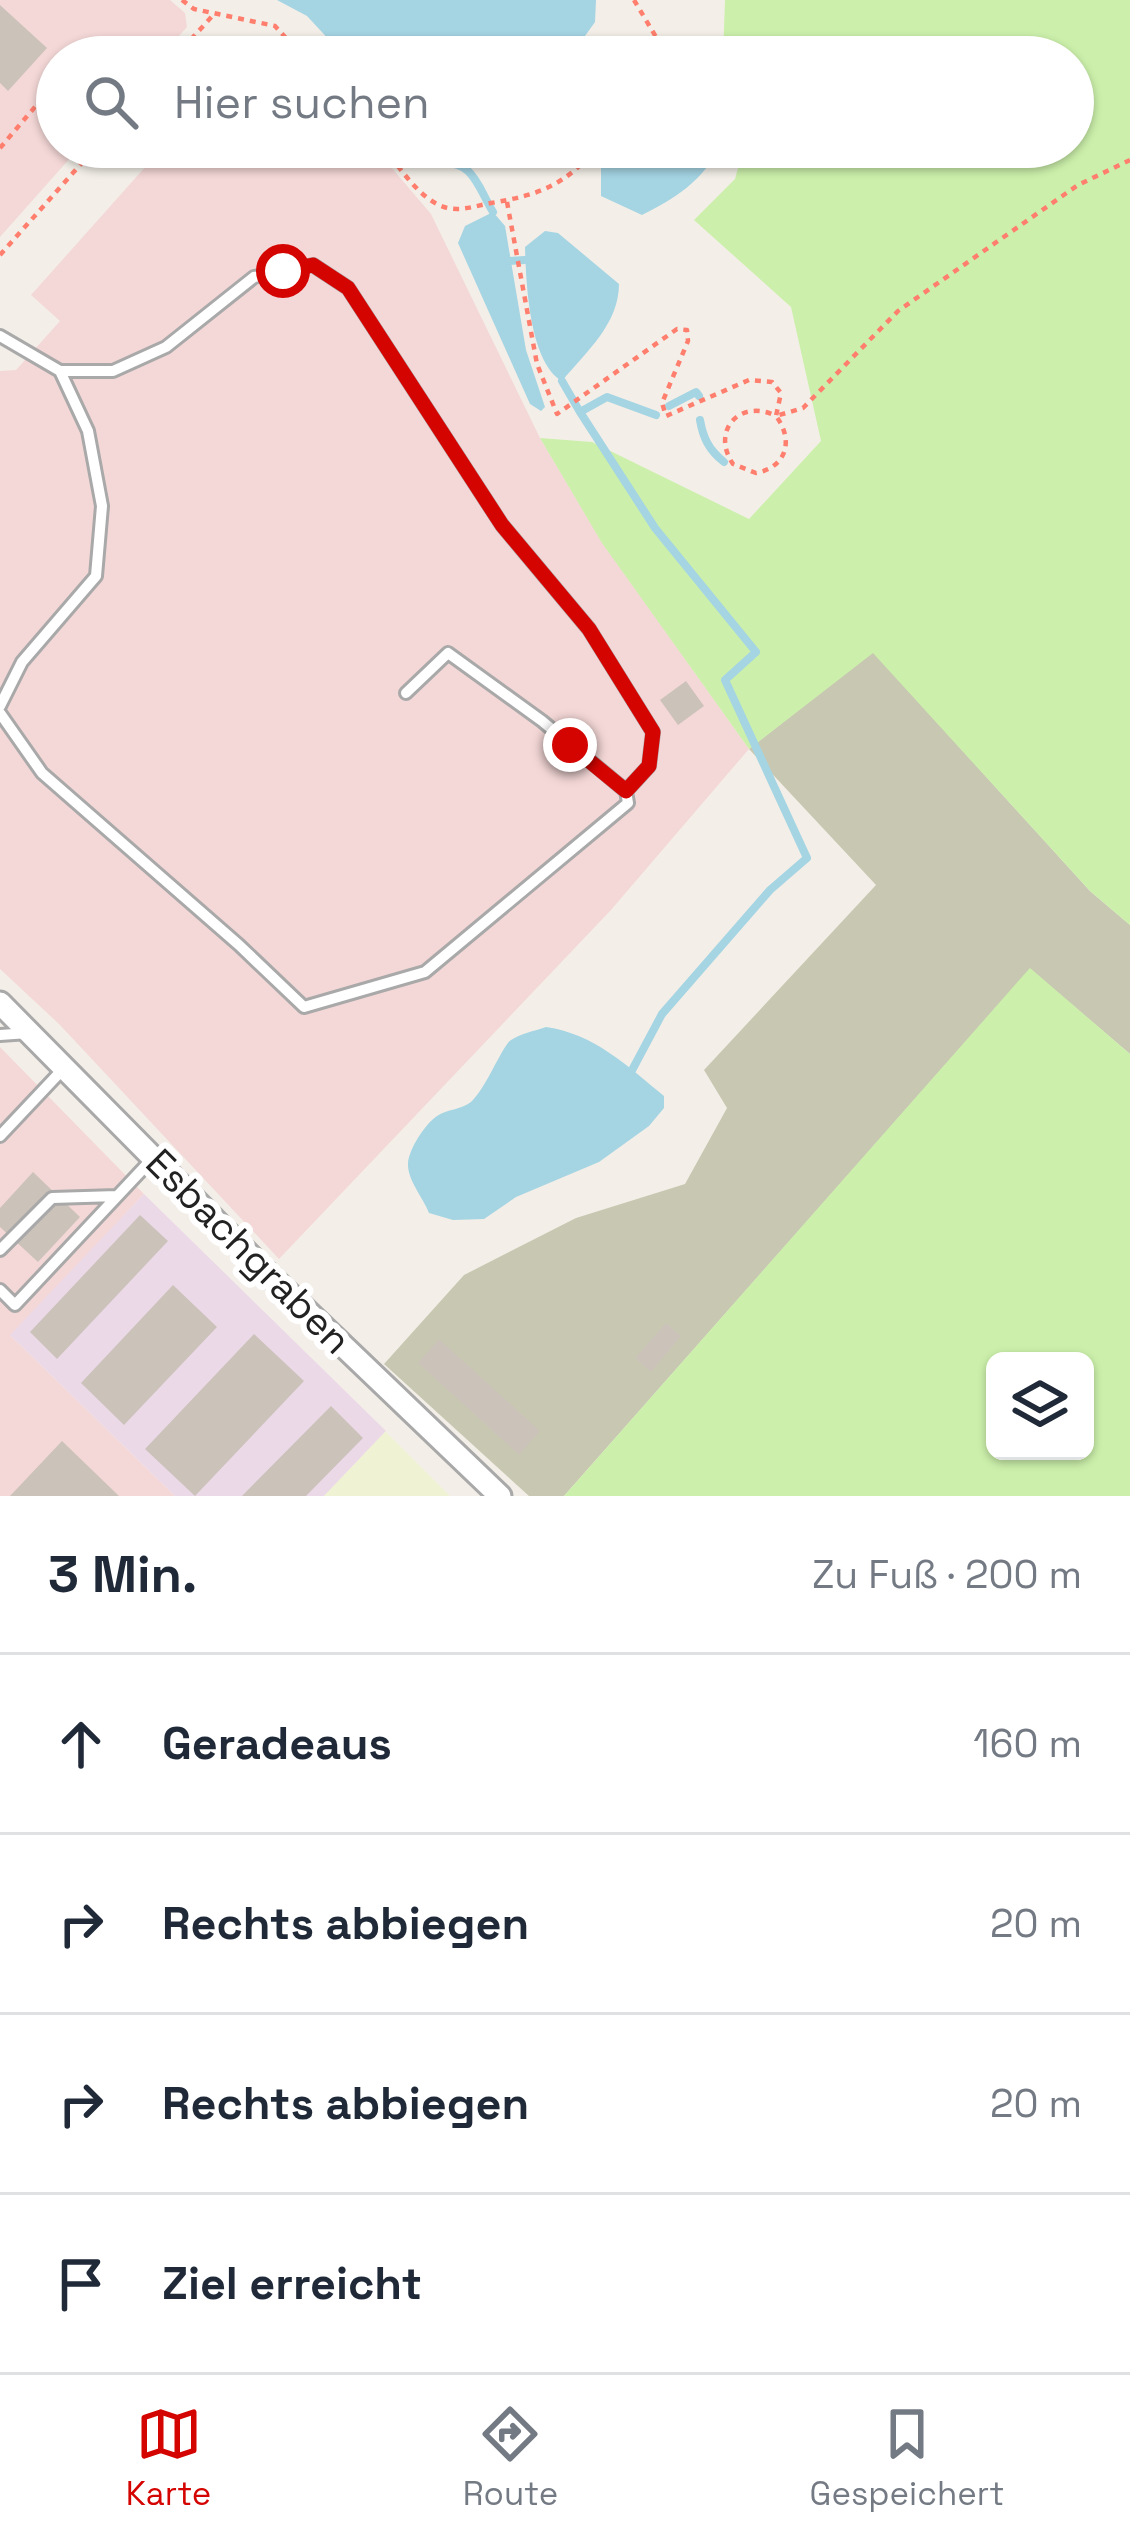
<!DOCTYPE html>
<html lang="de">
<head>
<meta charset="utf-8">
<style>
  body { margin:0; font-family:"Space Grotesk",sans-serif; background:#f2f2f3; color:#1f2937 }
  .controls { position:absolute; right:36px; bottom:36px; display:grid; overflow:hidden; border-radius:18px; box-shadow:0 3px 9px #0004 }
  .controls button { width:108px; height:108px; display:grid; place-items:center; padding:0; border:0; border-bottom:3px solid #e0e1e3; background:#fff; color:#1f2937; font:60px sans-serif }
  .stop { position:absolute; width:36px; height:36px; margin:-27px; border:9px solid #d40400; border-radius:50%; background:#fff }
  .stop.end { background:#d40400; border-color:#fff; box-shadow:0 3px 12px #0008 }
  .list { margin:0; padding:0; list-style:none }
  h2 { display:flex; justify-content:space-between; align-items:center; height:156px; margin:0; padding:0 48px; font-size:51px }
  h2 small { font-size:39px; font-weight:400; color:#747a83 }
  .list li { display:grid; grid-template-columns:78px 1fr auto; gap:36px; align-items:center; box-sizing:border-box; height:180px; padding:0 48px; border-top:3px solid #e0e1e3 }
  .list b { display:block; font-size:45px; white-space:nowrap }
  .list em { font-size:39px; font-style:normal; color:#747a83 }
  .icon { flex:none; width:66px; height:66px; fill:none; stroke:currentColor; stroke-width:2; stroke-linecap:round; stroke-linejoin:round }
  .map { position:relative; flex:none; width:1130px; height:1496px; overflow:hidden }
  .search { position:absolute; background:#fff; box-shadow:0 3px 9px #0004; left:36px; right:36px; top:36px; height:132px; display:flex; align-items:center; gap:30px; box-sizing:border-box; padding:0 42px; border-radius:66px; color:#747a83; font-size:45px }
  .sheet { height:876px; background:#fff }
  nav { display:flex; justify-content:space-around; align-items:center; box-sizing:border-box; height:168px; border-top:3px solid #e0e1e3; background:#fff; font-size:33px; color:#747a83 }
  nav a { display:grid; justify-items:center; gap:6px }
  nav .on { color:#d40400 }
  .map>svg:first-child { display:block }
</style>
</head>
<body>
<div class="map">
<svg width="1130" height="1496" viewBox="0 0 1130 1496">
  <rect width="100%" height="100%" fill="#f3efe8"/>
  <path fill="#f4d8d7" d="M 0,0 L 170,0 L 185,13 L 187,27 L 160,57 L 57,57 L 57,147 L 80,147 L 0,237 Z
    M 163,147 L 374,147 L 431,214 L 540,438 L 602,542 L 749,749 L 611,910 L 279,1259 L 59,1024 L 0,969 L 0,371 L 16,370 L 60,321 L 31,295 Z
    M 0,1047 L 144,1194 L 11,1336 L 175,1496 L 0,1496 Z"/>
  <path fill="#ecd9e8" d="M 144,1194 L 386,1431 L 324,1496 L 175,1496 L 10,1335 Z"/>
  <path fill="#c8c8b2" d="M 873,652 L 1090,891 L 1130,925 L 1130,1054 L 1030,969 L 564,1496 L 529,1496 L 384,1364 L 464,1275 L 576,1218 L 685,1184 L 727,1108 L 704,1070 L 876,885 L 749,749 Z"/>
  <path fill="#eff2d3" d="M 386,1431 L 386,1432 L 450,1496 L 324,1496 Z"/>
  <path fill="#ccf0ab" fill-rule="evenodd" d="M 725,0 L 1130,0 L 1130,925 L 1090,891 L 873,653 L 749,749 L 602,543 L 540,438 L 592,442 L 749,519 L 821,441 L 791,307 L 694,220 L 735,179 L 744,147 L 1073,147 L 1073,57 L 723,57 Z
    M 1030,968 L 1130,1054 L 1130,1496 L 564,1496 ZM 995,1361 L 1085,1361 L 1085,1451 L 995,1451 Z"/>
  <path fill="#a5d4e3" d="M 277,0 L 596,0 L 595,22 L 570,57 L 345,57 L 307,16 Z
    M 618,147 L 720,147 C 702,181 676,198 642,215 L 601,196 L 601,167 Z
    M 493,212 L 505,226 L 526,350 L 545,407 L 541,411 L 530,404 L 458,243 L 465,226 Z
    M 545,231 L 558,233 L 619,284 C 619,324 586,352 562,381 C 529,362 526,281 525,247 Z
    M 546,1027 C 595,1034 627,1066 664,1096 L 664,1108 L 649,1126 L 599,1162 L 516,1197 L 484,1219 L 453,1220 L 429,1213 C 423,1197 407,1180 408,1163 C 409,1149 425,1124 437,1116 C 447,1109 461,1110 471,1102 C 487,1087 502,1046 511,1040 C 520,1034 534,1031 546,1027 Z"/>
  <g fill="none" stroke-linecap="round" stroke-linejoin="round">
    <path stroke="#a5d4e3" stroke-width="8" d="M 434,147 L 439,163 C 473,159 478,187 493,212
      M 509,261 L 525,260
      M 562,381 L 580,412 L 607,397 L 656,415
      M 669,406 L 696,392 L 699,396
      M 580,412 L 655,528 L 756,652 L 725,680 L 807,858 L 770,890 L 662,1014 L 630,1074
      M 700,420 C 703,438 709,450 724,462"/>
  </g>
  <path fill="#cbc2ba" d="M 0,5 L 47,48 L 8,91 L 0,83 Z
    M 686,681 L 704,706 L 678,725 L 660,700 Z
    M 33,1172 L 80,1217 L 38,1262 L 0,1227 L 0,1208 Z
    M 140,1215 L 168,1241 L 57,1359 L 30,1332 Z
    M 173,1285 L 217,1327 L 124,1425 L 81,1383 Z
    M 666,1323 L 681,1336 L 651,1372 L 635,1358 Z
    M 254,1334 L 304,1381 L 195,1496 L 145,1449 Z
    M 439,1339 L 540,1431 L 519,1455 L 418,1363 Z
    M 331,1406 L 363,1438 L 306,1496 L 242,1496 Z
    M 62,1441 L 119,1496 L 10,1496 Z"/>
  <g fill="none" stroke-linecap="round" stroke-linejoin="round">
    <defs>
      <path id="lane" d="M 0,336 L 60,371 L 113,371 L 166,347 L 254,277 L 313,265 L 348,288 L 502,525 L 589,629 L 653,732 L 649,766 L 626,791 L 628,803 L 425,972 L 304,1007 L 239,945 L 42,773 L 0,713
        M 406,693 L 448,653 L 542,721 L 626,791
        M 0,706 L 22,662 L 96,576 L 102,506 L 88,431 L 60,371
        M 0,1035 L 28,1033
        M 0,1136 L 65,1067
        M 0,1250 L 52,1198 L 117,1196
        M 0,1290 L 15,1305 L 154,1157"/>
      <path id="street" d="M 0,1003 L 265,1271 L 500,1496"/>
    </defs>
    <use href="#lane" stroke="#a9a9a9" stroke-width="16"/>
    <use href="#street" stroke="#a9a9a9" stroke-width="27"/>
    <path stroke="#ff7e6d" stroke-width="4.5" stroke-dasharray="6 6" stroke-linecap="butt" d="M 182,0 L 194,9 L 275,26 L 303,57
      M 634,0 L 659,42 L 662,57
      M 175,57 L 215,13
      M 383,147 C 399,166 419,199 444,207 C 460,212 475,206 491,203 C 538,195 565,186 597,147
      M 0,148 L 57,81
      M 507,202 L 537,364 L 557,414 L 677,329 L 687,330 L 688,341 L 662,403 L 666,416 L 749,380 L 772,382 L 781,393 L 776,416 C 741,398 710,430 733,464 L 756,473 C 787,467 794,440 776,416 L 803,408 L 898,311 L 1078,185 L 1130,160
      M 0,255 L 96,147"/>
    <use href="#lane" stroke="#fff" stroke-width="10"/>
    <use href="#street" stroke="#fff" stroke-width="21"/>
  </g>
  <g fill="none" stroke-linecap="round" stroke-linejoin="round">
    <path stroke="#d40400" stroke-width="15" d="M 283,271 L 313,265 L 348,288 L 502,525 L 589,629 L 653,732 L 649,766 L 626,791 L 570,745"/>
  </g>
  <g text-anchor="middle" stroke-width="12" stroke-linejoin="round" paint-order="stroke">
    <g font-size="39" fill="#222" stroke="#fff">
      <text transform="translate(249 1251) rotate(45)" y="14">Esbachgraben</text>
    </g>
  </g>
</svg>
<div class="controls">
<button><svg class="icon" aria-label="layers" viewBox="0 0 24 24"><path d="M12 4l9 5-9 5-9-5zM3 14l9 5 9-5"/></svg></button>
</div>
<div class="stop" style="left:283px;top:271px"></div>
<div class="stop end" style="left:570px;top:745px"></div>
<div class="search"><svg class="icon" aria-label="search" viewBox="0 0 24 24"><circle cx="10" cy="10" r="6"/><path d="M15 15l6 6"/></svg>Hier suchen</div>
</div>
<section class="sheet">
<h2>3 Min.<small>Zu Fuß · 200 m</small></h2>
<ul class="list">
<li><svg class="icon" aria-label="ahead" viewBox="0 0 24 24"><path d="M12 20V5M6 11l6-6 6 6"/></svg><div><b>Geradeaus</b></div><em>160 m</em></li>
<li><svg class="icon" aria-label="right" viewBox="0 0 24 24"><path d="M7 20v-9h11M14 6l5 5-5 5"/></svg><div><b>Rechts abbiegen</b></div><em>20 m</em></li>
<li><svg class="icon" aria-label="right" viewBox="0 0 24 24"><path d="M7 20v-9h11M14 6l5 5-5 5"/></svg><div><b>Rechts abbiegen</b></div><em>20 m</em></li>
<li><svg class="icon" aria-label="arrive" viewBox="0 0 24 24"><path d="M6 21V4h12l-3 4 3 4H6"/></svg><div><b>Ziel erreicht</b></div></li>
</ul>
</section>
<nav>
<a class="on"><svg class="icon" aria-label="map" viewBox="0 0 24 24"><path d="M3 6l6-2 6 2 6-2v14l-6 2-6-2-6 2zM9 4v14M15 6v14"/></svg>Karte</a>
<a><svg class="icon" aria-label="directions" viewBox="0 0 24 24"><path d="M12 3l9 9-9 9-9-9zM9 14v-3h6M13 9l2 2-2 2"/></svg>Route</a>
<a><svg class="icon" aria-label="saved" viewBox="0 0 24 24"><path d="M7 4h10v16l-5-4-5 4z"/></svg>Gespeichert</a>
</nav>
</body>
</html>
